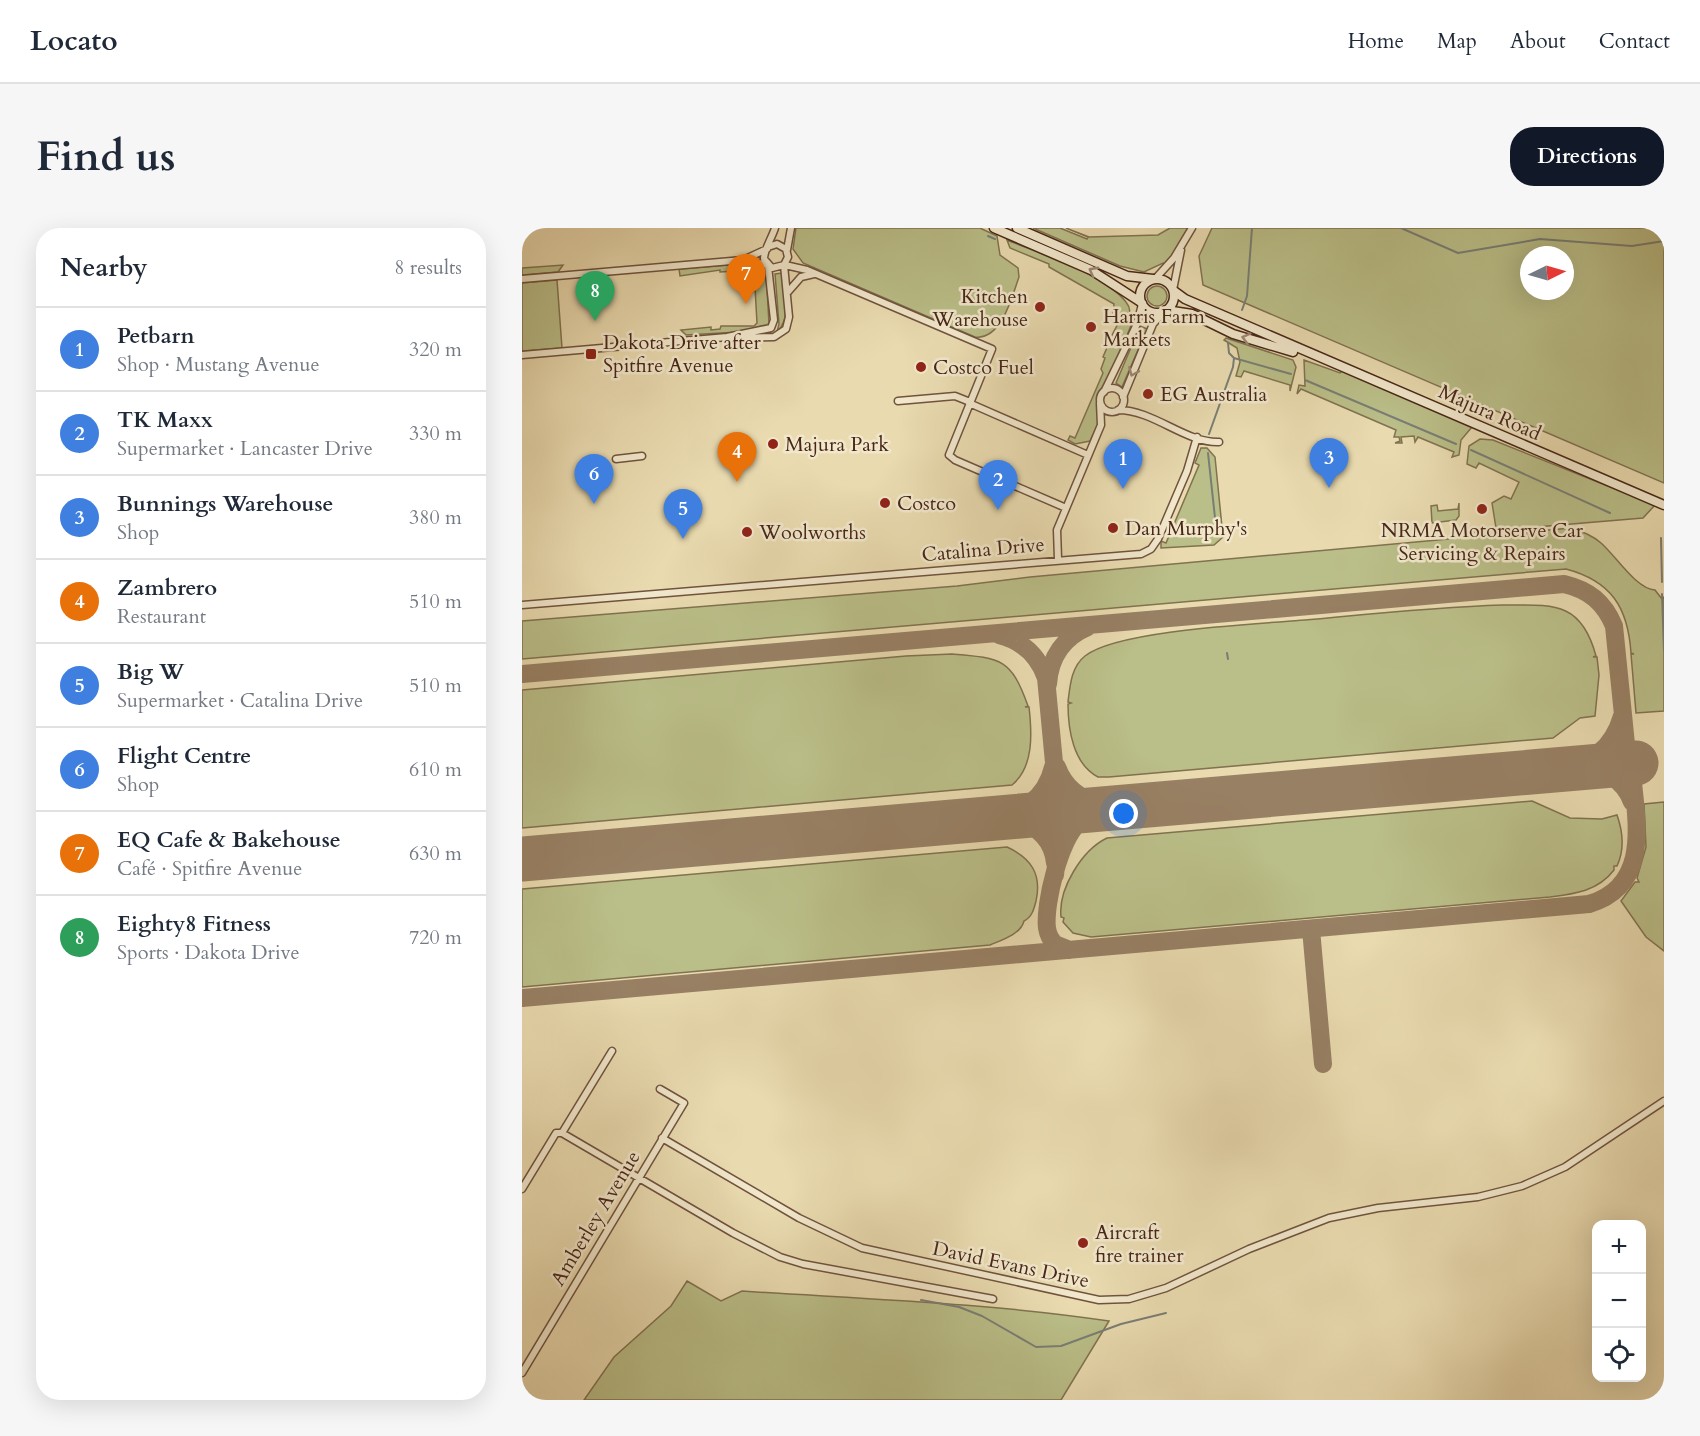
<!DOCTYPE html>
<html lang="en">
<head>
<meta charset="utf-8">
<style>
  body { margin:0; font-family:Cardo,serif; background:#f6f6f7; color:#1f2937 }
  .controls { position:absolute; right:18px; bottom:18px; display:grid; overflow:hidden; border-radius:12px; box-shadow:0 6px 24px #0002 }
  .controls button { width:54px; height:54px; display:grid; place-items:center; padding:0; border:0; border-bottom:2px solid #e0e1e3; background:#fff; color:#1f2937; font:30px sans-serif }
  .compass { position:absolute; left:998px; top:18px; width:54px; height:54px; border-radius:50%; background:#fff; box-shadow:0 6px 24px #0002; rotate:85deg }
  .you { position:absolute; left:602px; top:586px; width:21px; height:21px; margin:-15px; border:4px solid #fff; border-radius:50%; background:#1a73e8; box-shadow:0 0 0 9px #1a73e833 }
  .badge { display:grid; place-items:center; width:39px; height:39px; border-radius:50%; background:#111827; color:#fff; font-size:20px; font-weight:700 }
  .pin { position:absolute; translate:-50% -50px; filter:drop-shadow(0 2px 3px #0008) }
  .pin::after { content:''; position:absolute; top:32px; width:21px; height:18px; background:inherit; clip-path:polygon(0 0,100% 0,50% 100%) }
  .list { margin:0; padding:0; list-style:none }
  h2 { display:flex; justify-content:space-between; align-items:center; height:78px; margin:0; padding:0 24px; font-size:26px }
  h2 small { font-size:20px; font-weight:400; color:#747a83 }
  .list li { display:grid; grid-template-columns:39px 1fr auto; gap:18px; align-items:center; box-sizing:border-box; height:84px; padding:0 24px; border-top:2px solid #e0e1e3 }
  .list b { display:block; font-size:22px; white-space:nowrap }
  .list p { margin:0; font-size:20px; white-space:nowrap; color:#747a83 }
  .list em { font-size:20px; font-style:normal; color:#747a83 }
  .icon { flex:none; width:33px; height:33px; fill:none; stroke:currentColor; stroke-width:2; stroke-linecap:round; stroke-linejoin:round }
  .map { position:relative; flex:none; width:1142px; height:1172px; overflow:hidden; border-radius:24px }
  header { display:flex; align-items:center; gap:36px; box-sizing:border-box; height:84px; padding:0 30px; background:#fff; border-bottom:2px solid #e0e1e3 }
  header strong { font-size:28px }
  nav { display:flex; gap:33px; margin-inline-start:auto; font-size:21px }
  .intro { display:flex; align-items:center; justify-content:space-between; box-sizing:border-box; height:144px; padding:0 36px }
  h1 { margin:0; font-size:42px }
  .button { padding:15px 27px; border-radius:24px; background:#111827; color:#fff; font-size:21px; font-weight:700 }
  main { display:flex; gap:36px; padding:0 36px }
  aside { flex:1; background:#fff; border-radius:24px; box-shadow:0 6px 24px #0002 }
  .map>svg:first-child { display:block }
</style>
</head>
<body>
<header>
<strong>Locato</strong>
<nav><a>Home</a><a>Map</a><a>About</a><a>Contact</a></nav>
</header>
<div class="intro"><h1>Find us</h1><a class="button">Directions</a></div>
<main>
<aside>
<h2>Nearby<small>8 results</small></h2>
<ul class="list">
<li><span class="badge" style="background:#3f7fe0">1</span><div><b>Petbarn</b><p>Shop · Mustang Avenue</p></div><em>320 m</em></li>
<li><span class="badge" style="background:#3f7fe0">2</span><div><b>TK Maxx</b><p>Supermarket · Lancaster Drive</p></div><em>330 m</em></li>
<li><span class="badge" style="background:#3f7fe0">3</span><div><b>Bunnings Warehouse</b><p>Shop</p></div><em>380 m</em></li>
<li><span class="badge" style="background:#e8710a">4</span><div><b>Zambrero</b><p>Restaurant</p></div><em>510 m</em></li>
<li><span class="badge" style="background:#3f7fe0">5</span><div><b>Big W</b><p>Supermarket · Catalina Drive</p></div><em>510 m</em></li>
<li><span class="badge" style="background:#3f7fe0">6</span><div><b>Flight Centre</b><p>Shop</p></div><em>610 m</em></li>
<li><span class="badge" style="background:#e8710a">7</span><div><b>EQ Cafe &amp; Bakehouse</b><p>Café · Spitfire Avenue</p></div><em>630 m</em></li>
<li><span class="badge" style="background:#2e9e5b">8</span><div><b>Eighty8 Fitness</b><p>Sports · Dakota Drive</p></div><em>720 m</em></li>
</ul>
</aside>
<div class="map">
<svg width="1142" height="1172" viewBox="0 0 1142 1172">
  <rect width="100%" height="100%" fill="#e9daaf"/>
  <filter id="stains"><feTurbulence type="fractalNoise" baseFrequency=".00333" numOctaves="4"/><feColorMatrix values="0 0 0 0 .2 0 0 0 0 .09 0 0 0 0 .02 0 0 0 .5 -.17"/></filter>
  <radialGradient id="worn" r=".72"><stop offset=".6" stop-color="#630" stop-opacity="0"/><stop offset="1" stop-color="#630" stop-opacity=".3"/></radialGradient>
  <path fill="#babe88" stroke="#817250" stroke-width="1.5" fill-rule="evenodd" d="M 274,0 L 458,0 L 475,8 L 478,27 L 496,40 L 497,49 C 490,68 480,112 453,109 L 281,35 L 271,21 Z
    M 511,0 L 538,0 L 565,11 L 566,9 L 544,0 L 567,9 L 636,7 L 648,0 L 666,0 L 644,37 L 641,35 L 622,44 L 598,38 Z
    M 690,0 L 1142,0 L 1142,255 L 681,57 L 677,28 ZM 1007,27 L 1043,27 L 1043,63 L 1007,63 Z
    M 485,12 C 519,26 581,45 604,74 C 609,80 608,86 607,92 L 610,95 L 602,115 L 589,109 L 599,90 L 591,85 L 592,76 L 527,39 L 527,36 L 488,20 Z
    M 230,35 L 239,37 L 244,42 L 247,96 L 217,104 L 164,107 L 159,102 L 189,99 L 189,102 L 198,101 L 199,98 L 232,98 L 235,95 L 232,42 L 198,44 L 198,42 L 158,48 L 157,41 Z
    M 41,37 L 36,44 L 0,47 L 0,40 Z
    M 260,45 C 262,64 270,90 255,104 L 257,96 L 253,46 Z
    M 35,52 L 40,120 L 0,123 L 0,55 Z
    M625 68a10 10 0 1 1 20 0a10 10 0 1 1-20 0Z
    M 618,98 L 625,101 L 600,159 L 594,155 Z
    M 589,110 L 597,114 L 595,119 L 599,121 L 584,156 L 575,168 L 577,194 L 568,213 L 553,216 L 546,212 L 548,208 L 553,210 L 581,145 L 579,141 L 583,130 L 581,129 Z
    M 704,110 L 771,132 L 774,139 L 768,163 L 768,157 L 722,143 L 719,149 L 714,148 L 718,134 L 715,120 L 702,112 Z
    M 782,132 L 818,145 L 820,143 L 950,199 L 939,212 L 937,227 L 930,229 L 932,224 L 896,209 L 893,214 L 892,208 L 879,209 L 880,215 L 873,215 L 878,213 L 877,209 L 872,209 L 874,202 L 779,161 L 775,166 L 777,157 L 783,158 Z
    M 958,211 L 971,212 L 1133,277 L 1121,290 L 941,305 L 941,303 L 974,300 L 970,275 L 982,268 L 989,271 L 997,254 L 957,235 L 954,240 L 945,236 L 947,218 Z
    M 679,220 L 685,220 L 693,229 L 701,309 L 692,317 L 639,320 L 639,313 L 644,315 L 677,237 L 673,235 Z
    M 937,275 L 937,288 L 934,292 L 910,295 L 909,278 L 915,277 L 916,283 L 936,281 Z
    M 1049,300 C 1060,304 1070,307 1079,315 C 1094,328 1114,361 1133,362 L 1140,371 L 1142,369 L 1142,483 L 1114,485 L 1109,426 L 1112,426 L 1109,425 C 1106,379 1089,353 1044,341 L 0,431 L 0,393 L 435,358 L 508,349 Z
    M 980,377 C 1030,377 1059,372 1074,428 L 1071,429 L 1075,429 L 1077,447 L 1073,488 L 1058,490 L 1031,510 L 587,549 L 576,549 C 551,536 546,501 546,476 L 549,475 L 546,474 C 548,458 549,439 563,428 C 595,402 736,396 783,392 C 848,386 914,379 980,377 Z
    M 430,426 C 479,430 489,430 506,478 L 503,479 L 507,479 C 510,505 512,539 490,557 L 0,600 L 0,462 L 384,428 Z
    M 1010,573 L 1048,590 L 1080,591 L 1095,587 C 1101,604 1103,621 1095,638 L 1092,638 L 1092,642 C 1076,663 1053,666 1028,669 L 569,709 L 551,705 L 541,694 L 542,690 L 539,689 C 536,661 560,622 585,610 Z
    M 1142,574 L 1142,723 L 1124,709 L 1099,673 L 1113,654 L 1117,654 L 1115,650 L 1124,619 L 1122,576 Z
    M 485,619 C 509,630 520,646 514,673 C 512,681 510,689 502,693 C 499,706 480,712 468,717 L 0,759 L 0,661 Z
    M 165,1053 L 199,1073 L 220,1063 C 343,1071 466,1075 587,1093 L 539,1172 L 62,1172 L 92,1129 L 149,1078 Z"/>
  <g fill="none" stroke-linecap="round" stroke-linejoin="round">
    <path stroke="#797e75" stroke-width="2" d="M 879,0 L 936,25 L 1018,11 L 1110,18 L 1142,13
      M 466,8 L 473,11
      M 720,82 L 725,68 L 730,0
      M 712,130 L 769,146
      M 783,152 L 934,216
      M 687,206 L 711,139 L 712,130 L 707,125 L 706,115
      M 949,222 L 1088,285
      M 686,225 L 694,299
      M 1139,310 L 1140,354
      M 1140,366 L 1142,423
      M 705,425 L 706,431
      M 399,1072 L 437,1079 L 460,1088 L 514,1119 L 539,1118 L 599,1096 L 644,1085"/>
    <path stroke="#988064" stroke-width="18" d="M 477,407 C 501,413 516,427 524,450 L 538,598 L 533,647
      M 0,446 L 1042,356 C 1067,362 1082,374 1092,398 L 1106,536
      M 526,456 C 528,429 542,409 566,399
      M 535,539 C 553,587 605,579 646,575
      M 1056,539 C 1081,541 1101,550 1110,574
      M 1036,541 C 1069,535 1090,522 1100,488
      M 481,589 C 507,593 530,605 533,635
      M 468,590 C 498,588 524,570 531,539
      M 789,701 L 801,836
      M 548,722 L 533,716 C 529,712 526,707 525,700 C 522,677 538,610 557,595 C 571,583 587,580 605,579
      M 0,770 L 1067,676 C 1132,657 1113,587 1109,535"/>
    <path stroke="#988064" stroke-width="45" d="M 0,631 L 1114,535"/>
    <defs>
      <path id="minor" d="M 246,19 L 255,16 L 264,21 L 266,29 L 262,37 L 250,40 L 242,31 C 242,21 250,10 253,0
        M 265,22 L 269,0
        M 221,32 L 245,21
        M 263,37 L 285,42 L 470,121 L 427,227 L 433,232 L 544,280
        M 0,51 L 221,32 L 245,37
        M 633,51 L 652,30 L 670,0
        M 651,62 L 659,22
        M 265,65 L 279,49 L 292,46
        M 212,110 L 252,109 L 264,101 L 267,89 L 262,37
        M 0,127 L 205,109 L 249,100 L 252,92 L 246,38
        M578 172a12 12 0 1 1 24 0a12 12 0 1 1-24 0Z
        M 582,164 L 615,96 L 620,76
        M 601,169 L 631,96 L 642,84
        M 376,173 L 433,168 L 448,174
        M 447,175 L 566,227
        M 596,182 C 632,182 663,215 697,214
        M 94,231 L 120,228
        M 536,331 L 535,302 L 579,197 L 578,175
        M 0,377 L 619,326 L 629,321 L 636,311 L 665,243 L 675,209
        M 40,905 L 211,1005 L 258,1029 L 281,1036 L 471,1071
        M 140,910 L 277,990 L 340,1020 L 577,1072 L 607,1071 L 644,1060 L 727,1021 L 807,990 L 856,980 L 956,969 L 1000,958 L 1043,939 L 1142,873
        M 0,961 L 34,905 L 40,905 L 90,823
        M 0,1145 L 162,875 L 138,861"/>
      <path id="secondary" d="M 472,0 L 569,42 L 620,75
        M 495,0 L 605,48 L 631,51
        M618 68a17 17 0 1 1 34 0a17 17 0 1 1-34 0Z
        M 652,63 L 663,71 L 1142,277
        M 644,82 L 670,86 L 711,106 L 771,124"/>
    </defs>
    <use href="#minor" stroke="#70533e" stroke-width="9"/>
    <use href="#secondary" stroke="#482618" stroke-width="11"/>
    <use href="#minor" stroke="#f1e7cb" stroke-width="6"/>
    <use href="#secondary" stroke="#f1e7cb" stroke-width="8"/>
  </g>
  <defs><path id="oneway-chevron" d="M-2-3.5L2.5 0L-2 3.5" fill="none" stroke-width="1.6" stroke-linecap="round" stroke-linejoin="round" transform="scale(1.5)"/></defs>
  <g stroke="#9c8672">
    <use href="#oneway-chevron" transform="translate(571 43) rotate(-152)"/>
    <use href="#oneway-chevron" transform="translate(724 110) rotate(-165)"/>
    <use href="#oneway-chevron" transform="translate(611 144) rotate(113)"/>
  </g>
  <g fill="#8f2418" stroke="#f1e7cb" stroke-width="2">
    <circle cx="518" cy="79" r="6"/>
    <circle cx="569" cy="99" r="6"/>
    <rect x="63" y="120" width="12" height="12" rx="3"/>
    <circle cx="399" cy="139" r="6"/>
    <circle cx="626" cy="166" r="6"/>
    <circle cx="251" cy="216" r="6"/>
    <circle cx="363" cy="275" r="6"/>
    <circle cx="960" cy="281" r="6"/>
    <circle cx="591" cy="300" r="6"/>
    <circle cx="225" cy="304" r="6"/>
    <circle cx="561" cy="1015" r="6"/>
  </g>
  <g text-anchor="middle" stroke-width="5" stroke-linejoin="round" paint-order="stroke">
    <g font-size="20" fill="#482618" stroke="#f1e7cb" text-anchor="start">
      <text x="506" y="75" text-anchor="end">Kitchen<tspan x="506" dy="23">Warehouse</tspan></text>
      <text x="581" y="95">Harris Farm<tspan x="581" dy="23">Markets</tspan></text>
      <text x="81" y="121">Dakota Drive after<tspan x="81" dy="23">Spitfire Avenue</tspan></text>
      <text x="411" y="146">Costco Fuel</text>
      <text x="638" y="173">EG Australia</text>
      <text x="263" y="223">Majura Park</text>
      <text x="375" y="282">Costco</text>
      <text x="603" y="307">Dan Murphy's</text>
      <text x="960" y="309" text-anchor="middle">NRMA Motorserve Car<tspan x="960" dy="23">Servicing &amp; Repairs</tspan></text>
      <text x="237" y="311">Woolworths</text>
      <text x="573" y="1011">Aircraft<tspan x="573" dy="23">fire trainer</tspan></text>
    </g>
    <g font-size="20" fill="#482618" stroke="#f1e7cb">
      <text transform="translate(968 184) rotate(24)" y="7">Majura Road</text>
      <text transform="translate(461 321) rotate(-5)" y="7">Catalina Drive</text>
      <text transform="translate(73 990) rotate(-59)" y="7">Amberley Avenue</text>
      <text transform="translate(489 1036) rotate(12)" y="7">David Evans Drive</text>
    </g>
  </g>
  <rect width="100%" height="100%" filter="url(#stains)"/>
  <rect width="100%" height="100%" fill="url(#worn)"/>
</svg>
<div class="controls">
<button>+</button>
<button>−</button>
<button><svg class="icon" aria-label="locate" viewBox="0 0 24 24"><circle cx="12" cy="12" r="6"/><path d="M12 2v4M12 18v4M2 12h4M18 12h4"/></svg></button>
</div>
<svg class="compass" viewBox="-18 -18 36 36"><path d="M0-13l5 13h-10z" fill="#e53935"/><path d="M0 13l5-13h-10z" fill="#747a83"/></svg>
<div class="you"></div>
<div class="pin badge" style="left:601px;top:261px;background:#3f7fe0">1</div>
<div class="pin badge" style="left:476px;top:282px;background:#3f7fe0">2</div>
<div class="pin badge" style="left:807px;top:260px;background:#3f7fe0">3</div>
<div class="pin badge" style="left:215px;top:254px;background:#e8710a">4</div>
<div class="pin badge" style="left:161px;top:311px;background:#3f7fe0">5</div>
<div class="pin badge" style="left:72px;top:276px;background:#3f7fe0">6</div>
<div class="pin badge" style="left:224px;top:76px;background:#e8710a">7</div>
<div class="pin badge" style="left:73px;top:93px;background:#2e9e5b">8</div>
</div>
</main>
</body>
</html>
